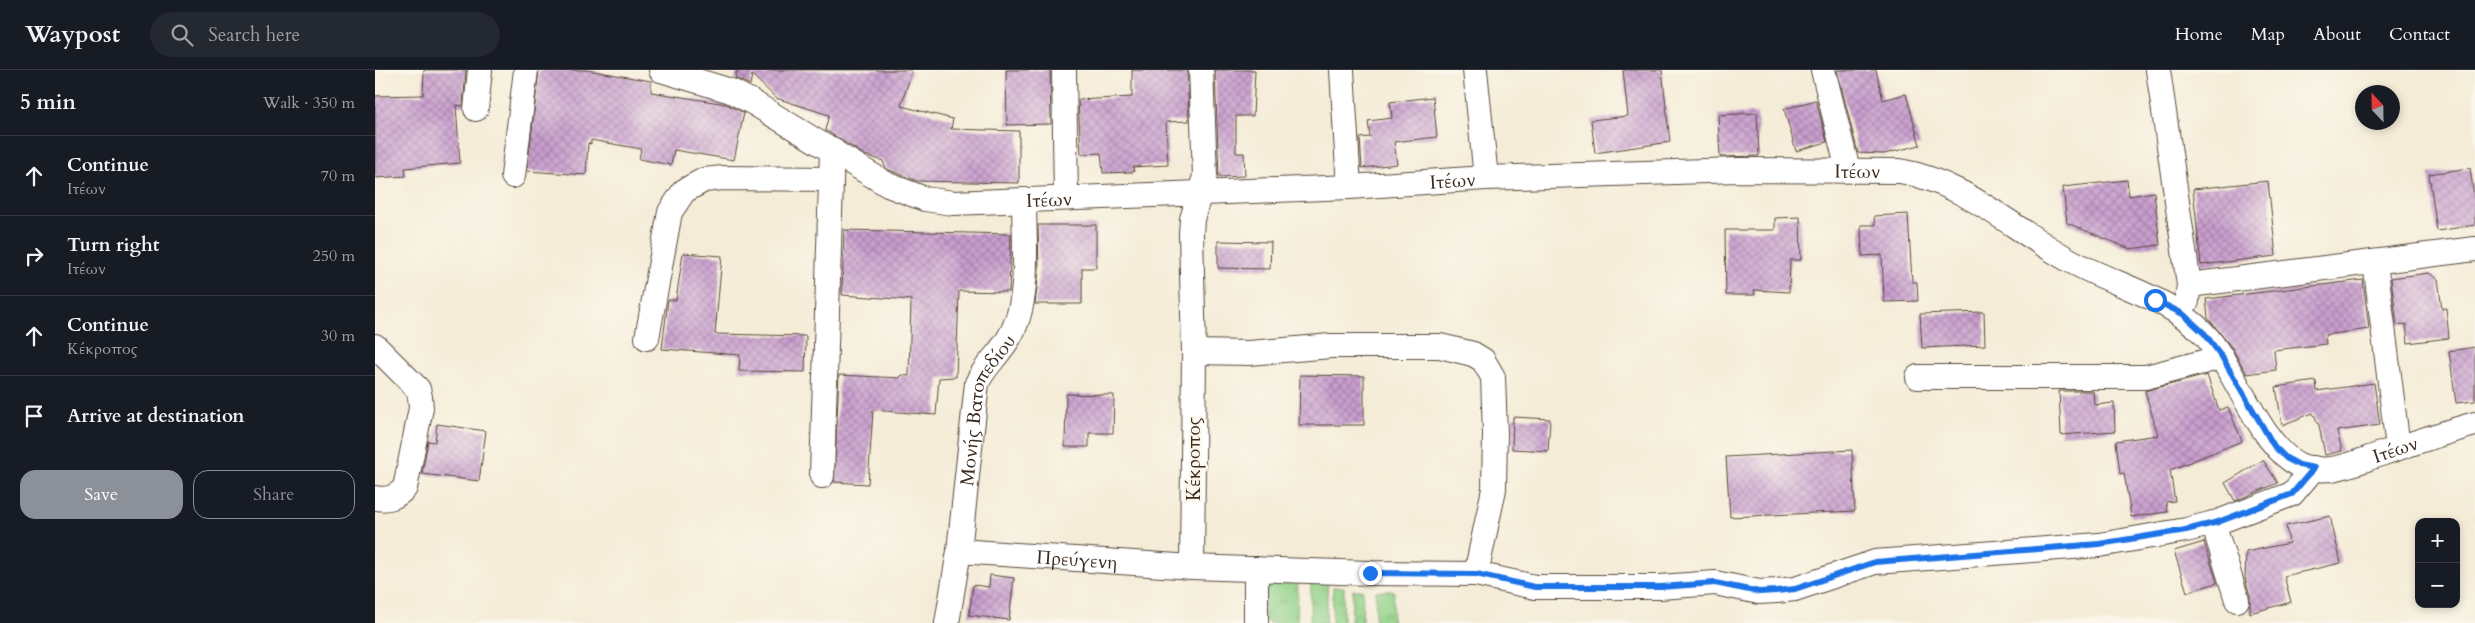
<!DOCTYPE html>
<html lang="en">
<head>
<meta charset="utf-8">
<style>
  body { margin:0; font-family:Cardo,serif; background:#242831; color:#f1f3f6 }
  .controls { position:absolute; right:15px; bottom:15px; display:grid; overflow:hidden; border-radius:10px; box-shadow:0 2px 8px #0003 }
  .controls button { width:45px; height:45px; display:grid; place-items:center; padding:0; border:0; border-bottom:1px solid #363941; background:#171b24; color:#f1f3f6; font:25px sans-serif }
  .compass { position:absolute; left:1980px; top:15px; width:45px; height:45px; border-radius:50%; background:#171b24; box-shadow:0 2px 8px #0003; rotate:338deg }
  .stop { position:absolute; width:15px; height:15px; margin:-11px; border:4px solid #1a73e8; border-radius:50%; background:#fff }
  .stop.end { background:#1a73e8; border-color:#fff; box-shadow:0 1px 5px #0008 }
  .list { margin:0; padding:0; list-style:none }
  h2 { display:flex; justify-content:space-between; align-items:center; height:65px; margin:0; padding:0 20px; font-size:21px }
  h2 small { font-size:16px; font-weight:400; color:#9ea1a6 }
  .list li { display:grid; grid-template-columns:32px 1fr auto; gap:15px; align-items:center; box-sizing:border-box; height:80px; padding:0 20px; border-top:1px solid #363941 }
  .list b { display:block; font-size:19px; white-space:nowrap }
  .list p { margin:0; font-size:16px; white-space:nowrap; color:#9ea1a6 }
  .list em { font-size:16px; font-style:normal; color:#9ea1a6 }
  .actions { display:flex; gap:10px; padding:15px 20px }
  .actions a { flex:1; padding:11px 0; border:1px solid #8c9099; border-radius:15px; text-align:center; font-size:18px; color:#8c9099 }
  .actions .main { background:#8c9099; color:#fff }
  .icon { flex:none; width:28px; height:28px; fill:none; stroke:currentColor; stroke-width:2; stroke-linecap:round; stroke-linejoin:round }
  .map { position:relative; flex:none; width:2100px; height:553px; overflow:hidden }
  header { display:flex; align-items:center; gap:30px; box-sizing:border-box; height:70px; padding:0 25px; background:#171b24; border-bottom:1px solid #363941 }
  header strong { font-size:24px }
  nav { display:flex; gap:28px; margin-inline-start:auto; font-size:18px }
  .search { width:350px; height:45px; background:#242831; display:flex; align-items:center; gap:12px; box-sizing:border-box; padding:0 18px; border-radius:28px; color:#9ea1a6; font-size:19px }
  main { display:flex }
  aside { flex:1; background:#171b24 }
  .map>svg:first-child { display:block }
</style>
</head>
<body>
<header>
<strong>Waypost</strong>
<div class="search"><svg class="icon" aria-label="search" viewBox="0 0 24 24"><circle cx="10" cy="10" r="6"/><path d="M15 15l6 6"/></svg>Search here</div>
<nav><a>Home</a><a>Map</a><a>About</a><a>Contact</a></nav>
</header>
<main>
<aside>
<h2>5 min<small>Walk · 350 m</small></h2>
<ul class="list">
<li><svg class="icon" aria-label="ahead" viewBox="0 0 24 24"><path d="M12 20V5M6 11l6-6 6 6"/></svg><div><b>Continue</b><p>Ιτέων</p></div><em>70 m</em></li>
<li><svg class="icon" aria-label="right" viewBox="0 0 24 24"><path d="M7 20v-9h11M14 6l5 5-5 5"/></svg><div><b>Turn right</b><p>Ιτέων</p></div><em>250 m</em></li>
<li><svg class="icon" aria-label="ahead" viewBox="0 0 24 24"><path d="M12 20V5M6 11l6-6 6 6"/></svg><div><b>Continue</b><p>Κέκροπος</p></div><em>30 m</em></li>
<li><svg class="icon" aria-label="arrive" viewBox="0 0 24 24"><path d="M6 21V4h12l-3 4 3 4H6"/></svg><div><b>Arrive at destination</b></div></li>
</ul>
<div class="actions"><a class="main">Save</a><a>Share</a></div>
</aside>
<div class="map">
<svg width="2100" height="553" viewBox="0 0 2100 553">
  <defs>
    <pattern id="grass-tufts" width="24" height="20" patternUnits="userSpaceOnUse" patternTransform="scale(1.25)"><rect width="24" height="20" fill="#92d289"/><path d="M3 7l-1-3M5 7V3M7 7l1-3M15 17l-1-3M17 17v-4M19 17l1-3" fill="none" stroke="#7fb476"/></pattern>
    <pattern id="building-cross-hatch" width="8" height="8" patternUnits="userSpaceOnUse" patternTransform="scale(1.25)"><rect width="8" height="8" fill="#c99ecf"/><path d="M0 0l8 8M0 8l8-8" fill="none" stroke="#a481a7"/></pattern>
  </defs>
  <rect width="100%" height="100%" fill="#fbf7ec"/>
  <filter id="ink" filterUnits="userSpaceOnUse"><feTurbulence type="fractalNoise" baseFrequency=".02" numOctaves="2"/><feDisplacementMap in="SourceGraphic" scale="10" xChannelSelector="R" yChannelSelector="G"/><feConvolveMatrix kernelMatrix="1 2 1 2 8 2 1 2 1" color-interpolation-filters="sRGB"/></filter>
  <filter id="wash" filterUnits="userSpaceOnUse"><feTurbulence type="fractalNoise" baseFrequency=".0096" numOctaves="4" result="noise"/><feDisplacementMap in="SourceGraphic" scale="20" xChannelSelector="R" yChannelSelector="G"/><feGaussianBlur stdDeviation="1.12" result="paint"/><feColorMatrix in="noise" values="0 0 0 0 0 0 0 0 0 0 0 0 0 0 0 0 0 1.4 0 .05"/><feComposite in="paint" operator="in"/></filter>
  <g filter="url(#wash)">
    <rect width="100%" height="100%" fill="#f4ecd7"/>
    <path fill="url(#grass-tufts)" stroke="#667e54" d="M 890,507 L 923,508 L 922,553 L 894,553 L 889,549 Z
      M 936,511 L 953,511 L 951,553 L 935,553 Z
      M 958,517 L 969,517 L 968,553 L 957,553 Z
      M 978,520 L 988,520 L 987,553 L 976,552 Z
      M 1001,521 L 1019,521 L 1017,553 L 1000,553 Z"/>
    <g id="blocks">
      <path fill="url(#building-cross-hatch)" d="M 49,0 L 91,0 L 88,36 L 81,35 L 85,93 L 30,98 L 31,106 L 0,108 L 0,26 L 48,25 Z
        M 164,0 L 212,0 L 276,11 L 276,22 L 351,34 L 369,43 L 359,90 L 299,80 L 296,95 L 264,89 L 266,79 L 216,70 L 216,74 L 213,73 L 211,105 L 152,101 Z
        M 362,0 L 537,0 L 526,36 L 578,49 L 576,59 L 644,61 L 644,113 L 542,111 L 514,100 L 510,97 L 508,91 L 490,85 L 450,60 L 454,45 L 401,28 L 377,5 L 375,15 L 360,8 Z
        M 631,0 L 675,0 L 676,54 L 632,55 Z
        M 757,0 L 812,0 L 814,51 L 791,52 L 793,95 L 758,97 L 759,102 L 728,103 L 726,83 L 706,84 L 703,30 L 757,27 Z
        M 840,0 L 880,0 L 878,46 L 861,46 L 861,83 L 869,83 L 870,106 L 844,107 Z
        M 1248,0 L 1287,0 L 1295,72 L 1220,83 L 1216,50 L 1253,46 Z
        M 1462,0 L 1501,0 L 1508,30 L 1531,24 L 1545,75 L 1509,84 L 1483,83 Z
        M 1058,27 L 1062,67 L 1019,72 L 1022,94 L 987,98 L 985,68 L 995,67 L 993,51 L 1017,48 L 1015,32 Z
        M 1441,30 L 1452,72 L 1421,81 L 1409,39 Z
        M 1382,43 L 1384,86 L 1345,87 L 1343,45 Z
        M 2095,98 L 2100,133 L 2100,155 L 2062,161 L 2054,104 Z
        M 1752,110 L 1754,126 L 1779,122 L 1785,175 L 1755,179 L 1692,153 L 1688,117 Z
        M 1893,111 L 1901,186 L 1826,195 L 1818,119 Z
        M 1533,144 L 1537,212 L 1542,212 L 1543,231 L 1509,232 L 1507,185 L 1487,186 L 1486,155 L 1500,155 L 1499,146 Z
        M 1425,147 L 1426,190 L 1415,190 L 1414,222 L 1379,220 L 1380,225 L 1351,225 L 1350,160 L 1400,160 L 1400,148 Z
        M 663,155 L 721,155 L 721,198 L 707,198 L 707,234 L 660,234 L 664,200 Z
        M 469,160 L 636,164 L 634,222 L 584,221 L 581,307 L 564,308 L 561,345 L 498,340 L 493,414 L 459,412 L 464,305 L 525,308 L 526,305 L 534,306 L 536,230 L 467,225 Z
        M 843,171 L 896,172 L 895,199 L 843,198 Z
        M 308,183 L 347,186 L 340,264 L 431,266 L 430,302 L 364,301 L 365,285 L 287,279 L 293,230 L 301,230 Z
        M 2054,203 L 2063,209 L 2067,239 L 2071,238 L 2074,268 L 2033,273 L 2031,254 L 2022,255 L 2016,208 Z
        M 1988,210 L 1994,259 L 1950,265 L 1951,274 L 1899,280 L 1901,300 L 1872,304 L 1857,278 L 1833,248 L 1831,229 Z
        M 1609,242 L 1610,275 L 1547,278 L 1545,244 Z
        M 2100,277 L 2100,331 L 2081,333 L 2074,281 Z
        M 925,305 L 989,306 L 989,355 L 924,355 Z
        M 1832,305 L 1844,340 L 1853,337 L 1867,371 L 1795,400 L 1800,431 L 1791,432 L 1792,442 L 1756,447 L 1749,403 L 1745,404 L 1741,371 L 1783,365 L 1770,321 Z
        M 1941,311 L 1942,321 L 1999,313 L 2005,355 L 1962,361 L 1967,381 L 1950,385 L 1944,355 L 1938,343 L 1907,355 L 1901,317 Z
        M 1684,321 L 1718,321 L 1719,335 L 1739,333 L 1740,361 L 1686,365 Z
        M 691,324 L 739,325 L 738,363 L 714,363 L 714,377 L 690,377 Z
        M 1138,347 L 1175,349 L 1173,381 L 1137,379 Z
        M 62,354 L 111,361 L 104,411 L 47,404 L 53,371 L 60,372 Z
        M 1477,380 L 1480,441 L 1355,447 L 1351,387 Z
        M 1888,390 L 1903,413 L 1860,431 L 1850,413 Z
        M 1955,446 L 1966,493 L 1909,506 L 1916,532 L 1875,543 L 1875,526 L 1870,508 L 1871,482 L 1914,473 L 1911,456 Z
        M 1829,472 L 1842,513 L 1812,522 L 1799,481 Z
        M 615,505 L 639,508 L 634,550 L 594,545 L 598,515 L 614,517 Z"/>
    </g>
  </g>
  <g filter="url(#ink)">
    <use href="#blocks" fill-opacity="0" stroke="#57473a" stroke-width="1"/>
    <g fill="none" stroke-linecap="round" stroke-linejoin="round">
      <defs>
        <g id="minor">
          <path id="s1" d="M 286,0 L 356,21 L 377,32 L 513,115 L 550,129 L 578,133 L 974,117 L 1111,108 L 1363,100 L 1525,101 C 1589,112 1638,159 1694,190 C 1738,215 1793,226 1829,264 C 1860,296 1888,386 1930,397 C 1938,399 1947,400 1956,399 C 1972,397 1988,390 2003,385 C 2035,374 2067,363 2100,354"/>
          <path d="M 689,0 L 691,128"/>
          <path d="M 826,0 L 830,106 L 817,149 L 816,164 L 819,282 L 817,497 L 995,503 L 1101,504 L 1160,517 L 1285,517 L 1340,513 L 1384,522 L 1401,521 L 1420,519 L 1500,492 L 1724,475 L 1811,460 L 1843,452 L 1917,424 L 1939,398"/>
          <path d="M 967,0 L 974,117"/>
          <path d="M 1100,0 L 1111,108"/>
          <path d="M 1448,0 L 1473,100"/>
          <path d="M 1783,0 L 1814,215 L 1812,231"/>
          <path d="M 101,39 L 105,0"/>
          <path d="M 138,106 L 151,0"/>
          <path d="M 2000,192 L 2023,378"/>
          <path d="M 1814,215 L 2100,179"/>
          <path d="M 272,268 L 295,142 L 309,121 L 329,110 L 348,108 L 456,109"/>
          <path d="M 0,276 L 43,319 L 45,327 L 46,338 L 30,418 C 20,428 13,430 0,428"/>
          <path d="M 819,282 L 874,283 L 956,276 L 1065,276 L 1098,284 L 1108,290 L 1118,307 L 1120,364 L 1119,419 L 1101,504"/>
          <path d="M 1543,307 L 1771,307 L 1847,287"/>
          <path d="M 447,406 L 457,79"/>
          <path d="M 1838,453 L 1862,530"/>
          <path id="s2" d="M 584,481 L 817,497"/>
          <path id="s3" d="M 572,553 L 584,481 L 602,313 C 610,295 626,283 635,266 C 656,230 649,172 649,130"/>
          <path d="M 881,553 L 881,499"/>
        </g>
      </defs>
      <use href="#minor" stroke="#57473a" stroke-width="26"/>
      <use href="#minor" stroke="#fff" stroke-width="24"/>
    </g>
  </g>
  <g fill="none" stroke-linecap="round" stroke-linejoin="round" filter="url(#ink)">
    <path stroke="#1a73e8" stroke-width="6" d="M 995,503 L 1101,504 L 1160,517 L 1285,517 L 1340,513 L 1384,522 L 1401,521 L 1420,519 L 1500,492 L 1724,474 L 1811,460 L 1843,452 L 1917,424 L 1939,398 L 1924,395 L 1911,388 L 1899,376 L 1847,287 L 1830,264 L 1808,244 L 1780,230"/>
  </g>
  <g text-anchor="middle" stroke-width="5" stroke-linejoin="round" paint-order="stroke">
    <g font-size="19" fill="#3b2a1e" stroke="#fbf7ec">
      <text dy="7" stroke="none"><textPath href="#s1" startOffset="1229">Ιτέων</textPath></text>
      <text dy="7" stroke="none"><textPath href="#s1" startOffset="824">Ιτέων</textPath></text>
      <text dy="7" stroke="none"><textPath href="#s1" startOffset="420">Ιτέων</textPath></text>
      <text dy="7" stroke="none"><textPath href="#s3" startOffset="219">Μονής Βατοπεδίου</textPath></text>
      <text dy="7" stroke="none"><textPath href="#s1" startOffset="1882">Ιτέων</textPath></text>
      <text transform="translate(818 389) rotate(-90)" y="7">Κέκροπος</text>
      <text dy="7" stroke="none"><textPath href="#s2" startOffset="118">Πρεύγενη</textPath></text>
    </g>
  </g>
</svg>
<div class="controls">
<button>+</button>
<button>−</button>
</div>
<svg class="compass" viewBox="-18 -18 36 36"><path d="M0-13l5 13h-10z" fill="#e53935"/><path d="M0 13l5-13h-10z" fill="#9ea1a6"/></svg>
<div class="stop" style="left:1780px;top:230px"></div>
<div class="stop end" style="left:995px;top:503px"></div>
</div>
</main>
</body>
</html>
